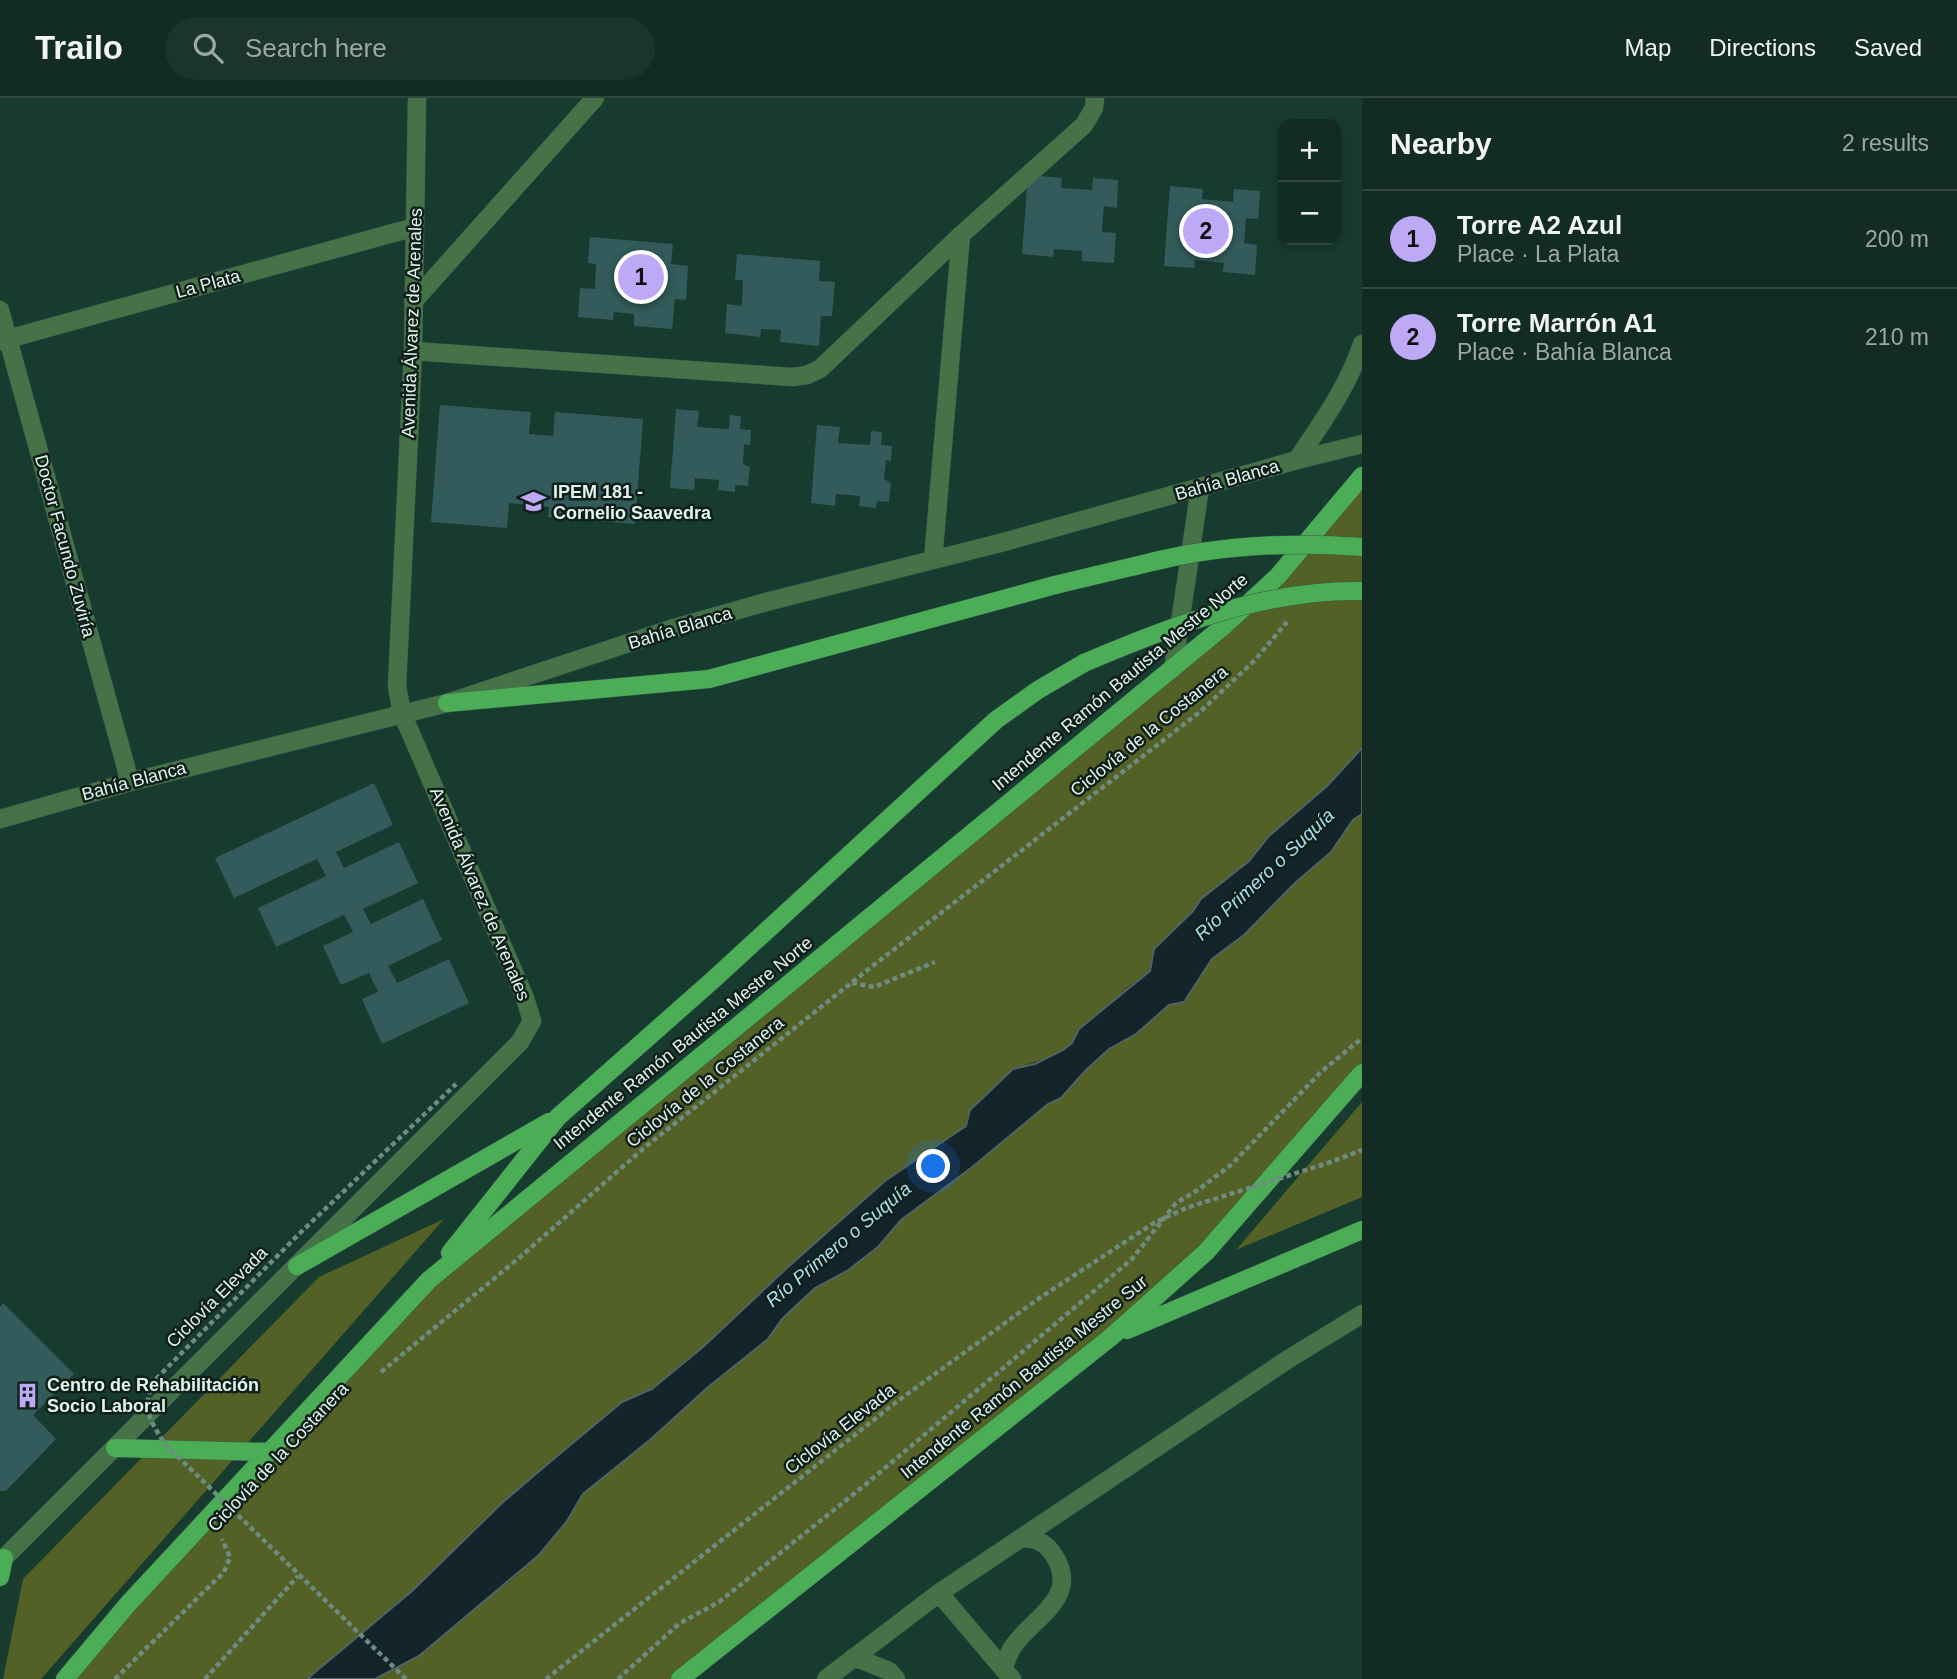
<!DOCTYPE html>
<html lang="en">
<head>
<meta charset="utf-8">
<style>
  body { margin:0; font-family:Helvetica,sans-serif; background:#1b342c; color:#f1f3f6 }
  .controls { position:absolute; right:21px; top:21px; display:grid; overflow:hidden; border-radius:14px; box-shadow:0 4px 10px #0003 }
  .controls button { width:63px; height:63px; display:grid; place-items:center; padding:0; border:0; border-bottom:2px solid #314841; background:#122c24; color:#f1f3f6; font:35px sans-serif }
  .you { position:absolute; left:934px; top:1069px; width:24px; height:24px; margin:-18px; border:5px solid #fff; border-radius:50%; background:#1a73e8; box-shadow:0 0 0 10px #1a73e833 }
  .badge { display:grid; place-items:center; width:46px; height:46px; border-radius:50%; background:#bda9f5; color:#111; font-size:23px; font-weight:700 }
  .pin { position:absolute; translate:-50% -50%; border:4px solid #fff; box-shadow:0 2px 7px #0006 }
  .list { margin:0; padding:0; list-style:none }
  h2 { display:flex; justify-content:space-between; align-items:center; height:91px; margin:0; padding:0 28px; font-size:30px }
  h2 small { font-size:23px; font-weight:400; color:#9ca7a6 }
  .list li { display:grid; grid-template-columns:46px 1fr auto; gap:21px; align-items:center; box-sizing:border-box; height:98px; padding:0 28px; border-top:2px solid #314841 }
  .list b { display:block; font-size:26px; white-space:nowrap }
  .list p { margin:0; font-size:23px; white-space:nowrap; color:#9ca7a6 }
  .list em { font-size:23px; font-style:normal; color:#9ca7a6 }
  .icon { flex:none; width:38px; height:38px; fill:none; stroke:currentColor; stroke-width:2; stroke-linecap:round; stroke-linejoin:round }
  .map { position:relative; flex:none; width:1362px; height:1581px; overflow:hidden }
  header { display:flex; align-items:center; gap:42px; box-sizing:border-box; height:98px; padding:0 35px; background:#122c24; border-bottom:2px solid #314841 }
  header strong { font-size:33px }
  nav { display:flex; gap:38px; margin-inline-start:auto; font-size:24px }
  .search { width:490px; height:63px; background:#1b342c; display:flex; align-items:center; gap:18px; box-sizing:border-box; padding:0 24px; border-radius:38px; color:#9ca7a6; font-size:26px }
  main { display:flex }
  aside { flex:1; background:#122c24 }
  .map>svg:first-child { display:block }
</style>
</head>
<body>
<header>
<strong>Trailo</strong>
<div class="search"><svg class="icon" aria-label="search" viewBox="0 0 24 24"><circle cx="10" cy="10" r="6"/><path d="M15 15l6 6"/></svg>Search here</div>
<nav><a>Map</a><a>Directions</a><a>Saved</a></nav>
</header>
<main>
<div class="map">
<svg width="1362" height="1581" viewBox="0 0 1362 1581">
  <rect width="100%" height="100%" fill="#183b30"/>
  <path fill="#536126" d="M 1362,378 L 1362,650 L 1327,688 L 1269,738 L 1249,763 L 1201,801 L 1154,861 L 1150,873 L 1128,889 L 1075,938 L 1072,945 L 1054,958 L 1013,971 L 967,1020 L 966,1028 L 885,1083 L 788,1169 L 703,1249 L 652,1291 L 622,1304 L 550,1364 L 502,1405 L 412,1493 L 307,1581 L 65,1581 L 429,1182 L 1225,527 Z
    M 1362,716 L 1362,975 L 1206,1154 L 680,1581 L 375,1581 L 419,1557 L 441,1537 L 514,1480 L 539,1457 L 567,1423 L 583,1396 L 651,1341 L 707,1290 L 768,1241 L 782,1221 L 815,1190 L 847,1173 L 878,1149 L 901,1122 L 971,1070 L 1048,1006 L 1061,1000 L 1085,973 L 1109,951 L 1136,936 L 1169,907 L 1184,904 L 1212,861 L 1244,837 L 1295,785 L 1331,754 L 1353,722 Z
    M 1362,1004 L 1362,1099 L 1236,1152 Z
    M 444,1121 L 41,1581 L 3,1581 L 23,1481 L 319,1179 Z"/>
  <path fill="#13242a" stroke="#516364" stroke-width="2" d="M 1362,650 L 1362,716 L 1353,722 L 1331,754 L 1295,785 L 1244,837 L 1212,861 L 1184,904 L 1169,907 L 1136,936 L 1109,951 L 1085,973 L 1061,1000 L 1048,1006 L 971,1070 L 901,1122 L 878,1149 L 847,1173 L 815,1190 L 782,1221 L 768,1241 L 707,1290 L 651,1341 L 583,1396 L 567,1423 L 539,1457 L 419,1558 L 375,1581 L 307,1581 L 412,1493 L 502,1405 L 550,1364 L 622,1304 L 652,1291 L 703,1249 L 788,1169 L 885,1083 L 966,1028 L 970,1012 L 1013,971 L 1035,966 L 1063,952 L 1072,945 L 1079,931 L 1150,873 L 1154,851 L 1193,813 L 1201,801 L 1249,763 L 1269,738 L 1327,688 Z"/>
  <path fill="#335b5b" d="M 1028,77 L 1062,80 L 1061,90 L 1092,92 L 1093,80 L 1118,82 L 1117,110 L 1104,108 L 1102,134 L 1116,135 L 1114,165 L 1082,163 L 1082,153 L 1054,151 L 1053,159 L 1022,156 Z
    M 1170,88 L 1203,91 L 1202,101 L 1233,104 L 1234,91 L 1260,93 L 1258,121 L 1246,120 L 1244,145 L 1257,147 L 1255,177 L 1223,174 L 1224,165 L 1195,162 L 1194,170 L 1164,168 Z
    M 590,139 L 673,146 L 671,166 L 688,168 L 686,202 L 675,201 L 672,231 L 634,228 L 634,216 L 614,214 L 613,222 L 578,219 L 580,190 L 595,191 L 596,166 L 588,165 Z
    M 737,156 L 820,163 L 819,183 L 835,184 L 832,218 L 821,218 L 819,248 L 780,244 L 781,232 L 761,231 L 760,239 L 725,235 L 727,206 L 742,208 L 743,182 L 735,182 Z
    M 440,307 L 531,314 L 529,336 L 553,338 L 555,314 L 643,321 L 635,426 L 548,419 L 549,409 L 509,405 L 507,430 L 431,424 Z
    M 676,311 L 699,313 L 697,329 L 729,331 L 730,317 L 741,318 L 740,331 L 751,332 L 750,347 L 744,346 L 743,366 L 750,369 L 748,388 L 735,387 L 735,394 L 718,392 L 719,382 L 695,380 L 694,392 L 670,390 Z
    M 817,327 L 840,329 L 838,345 L 870,347 L 871,333 L 882,334 L 881,347 L 892,348 L 891,363 L 886,362 L 884,381 L 891,385 L 889,404 L 877,403 L 876,410 L 859,408 L 860,398 L 836,396 L 835,408 L 811,405 Z
    M 374,685 L 393,727 L 336,754 L 344,770 L 399,744 L 418,785 L 363,811 L 371,826 L 423,801 L 442,842 L 388,868 L 397,885 L 449,861 L 469,905 L 382,946 L 362,901 L 378,894 L 369,875 L 341,887 L 323,848 L 353,834 L 344,817 L 276,849 L 258,810 L 326,778 L 317,761 L 234,800 L 215,760 Z
    M 3,1205 L 74,1276 L 33,1317 L 56,1341 L 6,1393 L 0,1393 L 0,1209 Z"/>
  <g fill="none" stroke-linecap="round" stroke-linejoin="round">
    <defs>
      <path id="minor" d="M 413,204 L 595,0
        M 0,212 L 130,684
        M 0,243 L 415,129
        M 413,253 L 792,279 L 807,277 L 820,271 L 961,137 L 1084,27 L 1094,10 L 1095,0
        M 1297,362 C 1322,324 1348,289 1362,246
        M 933,462 L 961,137
        M 1173,572 L 1200,390
        M 0,721 L 130,684 L 447,605 L 671,531 L 770,503 L 1004,444 L 1297,362 L 1362,346
        M 0,1464 L 520,944 L 532,923 L 525,900 L 402,615 L 397,588 L 413,253 L 417,0
        M 939,1495 L 1012,1581
        M 854,1559 L 889,1573 L 896,1581
        M 1003,1571 C 1006,1564 1008,1557 1012,1550 C 1031,1520 1080,1501 1055,1459 C 1047,1446 1039,1441 1024,1440
        M 826,1581 L 939,1495 L 1290,1260 L 1362,1216"/>
      <path id="major" d="M 447,605 L 709,581 L 1055,487 L 1122,471
        M 450,1155 L 558,1019 L 714,881 L 996,622 L 1038,592 L 1084,565
        M 297,1168 L 549,1024
        M 1127,1232 L 1362,1132
        M 115,1350 L 269,1354
        M 0,1479 L 4,1460
        M 65,1581 L 128,1506 L 429,1182 L 1225,527 L 1278,478 L 1362,378
        M 680,1581 L 1111,1239 L 1206,1154 L 1362,975"/>
    </defs>
    <use href="#minor" stroke="#38594e" stroke-width="19"/>
    <use href="#major" stroke="#38594e" stroke-width="19"/>
    <path stroke="#6f8c82" stroke-width="4.5" stroke-dasharray="5 3.5" stroke-linecap="butt" d="M 852,885 L 874,889 L 935,864
      M 381,1274 L 519,1160 L 644,1050 L 870,870 L 1201,613 L 1255,562 L 1287,524
      M 115,1581 L 224,1474 L 230,1459 L 222,1441
      M 205,1581 L 298,1478
      M 618,1581 L 680,1525 L 719,1504 L 865,1387 L 1132,1161 L 1176,1105 L 1198,1092 L 1232,1066 L 1321,974 L 1362,940"/>
    <use href="#minor" stroke="#457247" stroke-width="18"/>
    <use href="#major" stroke="#4bae56" stroke-width="18"/>
    <defs>
      <path id="major-bridge" d="M 1122,471 C 1148,465 1174,458 1201,454 C 1254,446 1309,445 1362,449
        M 1084,565 C 1171,528 1265,491 1362,493"/>
    </defs>
    <use href="#major-bridge" stroke="#38594e" stroke-width="19" stroke-linecap="butt"/>
    <path stroke="#6f8c82" stroke-width="4.5" stroke-dasharray="5 3.5" stroke-linecap="butt" d="M 406,1581 L 164,1345 C 149,1320 141,1310 154,1283 L 299,1136 L 456,986
      M 546,1581 L 895,1305 L 1038,1201 L 1154,1125 L 1186,1110 L 1325,1066 L 1362,1052"/>
    <use href="#major-bridge" stroke="#4bae56" stroke-width="18"/>
  </g>
  <defs>
    <symbol id="school-bare" viewBox="-9 -9 18 18"><path d="M0-5L7-2L0 1L-7-2ZM-4 1L0 2.5L4 1V4Q0 6-4 4Z" fill="#bda9f5" stroke="#101f1a" stroke-width="2.5" paint-order="stroke"/></symbol>
    <symbol id="building-bare" viewBox="-9 -9 18 18"><path d="M-4-6H4V6H1V3H-1V6H-4ZM-2.5-4.3h1.7v1.8h-1.7ZM.8-4.3h1.7v1.8H.8ZM-2.5-1h1.7V.8h-1.7ZM.8-1h1.7V.8H.8Z" fill="#bda9f5" stroke="#101f1a" stroke-width="2.5" paint-order="stroke"/></symbol>
  </defs>
  <g fill-rule="evenodd">
    <use href="#school-bare" x="516" y="386" width="35" height="35"/>
    <use href="#building-bare" x="10" y="1280" width="35" height="35"/>
  </g>
  <g text-anchor="middle" stroke-width="5" stroke-linejoin="round" paint-order="stroke">
    <g font-size="18" fill="#e1f5ed" stroke="#101f1a">
      <text transform="translate(208 186) rotate(-15)" y="6">La Plata</text>
      <text transform="translate(412 225) rotate(-88)" y="6">Avenida Álvarez de Arenales</text>
      <text transform="translate(1227 382) rotate(-16)" y="6">Bahía Blanca</text>
      <text transform="translate(65 448) rotate(75)" y="6">Doctor Facundo Zuviría</text>
      <text transform="translate(680 530) rotate(-17)" y="6">Bahía Blanca</text>
      <text transform="translate(1120 584) rotate(-40)" y="6">Intendente Ramón Bautista Mestre Norte</text>
      <text transform="translate(1149 633) rotate(-39)" y="6">Ciclovía de la Costanera</text>
      <text transform="translate(134 683) rotate(-15)" y="6">Bahía Blanca</text>
      <text transform="translate(480 796) rotate(67)" y="6">Avenida Álvarez de Arenales</text>
      <text transform="translate(683 945) rotate(-39)" y="6">Intendente Ramón Bautista Mestre Norte</text>
      <text transform="translate(705 984) rotate(-39)" y="6">Ciclovía de la Costanera</text>
      <text transform="translate(217 1199) rotate(-45)" y="6">Ciclovía Elevada</text>
      <text transform="translate(1024 1279) rotate(-39)" y="6">Intendente Ramón Bautista Mestre Sur</text>
      <text transform="translate(840 1331) rotate(-38)" y="6">Ciclovía Elevada</text>
      <text transform="translate(278 1359) rotate(-47)" y="6">Ciclovía de la Costanera</text>
    </g>
    <g font-size="18" font-weight="bold" fill="#e1f5ed" stroke="#101f1a" text-anchor="start">
      <text x="553" y="400">IPEM 181 -<tspan x="553" dy="21">Cornelio Saavedra</tspan></text>
      <text x="47" y="1293">Centro de Rehabilitación<tspan x="47" dy="21">Socio Laboral</tspan></text>
    </g>
    <g font-size="19" font-style="italic" fill="#a9dff2" stroke="#101f1a">
      <text transform="translate(1264 776) rotate(-43)" y="7">Río Primero o Suquía</text>
      <text transform="translate(838 1146) rotate(-40)" y="7">Río Primero o Suquía</text>
    </g>
  </g>
</svg>
<div class="controls">
<button>+</button>
<button>−</button>
</div>
<div class="you"></div>
<div class="pin badge" style="left:641px;top:179px">1</div>
<div class="pin badge" style="left:1206px;top:133px">2</div>
</div>
<aside>
<h2>Nearby<small>2 results</small></h2>
<ul class="list">
<li><span class="badge">1</span><div><b>Torre A2 Azul</b><p>Place · La Plata</p></div><em>200 m</em></li>
<li><span class="badge">2</span><div><b>Torre Marrón A1</b><p>Place · Bahía Blanca</p></div><em>210 m</em></li>
</ul>
</aside>
</main>
</body>
</html>
